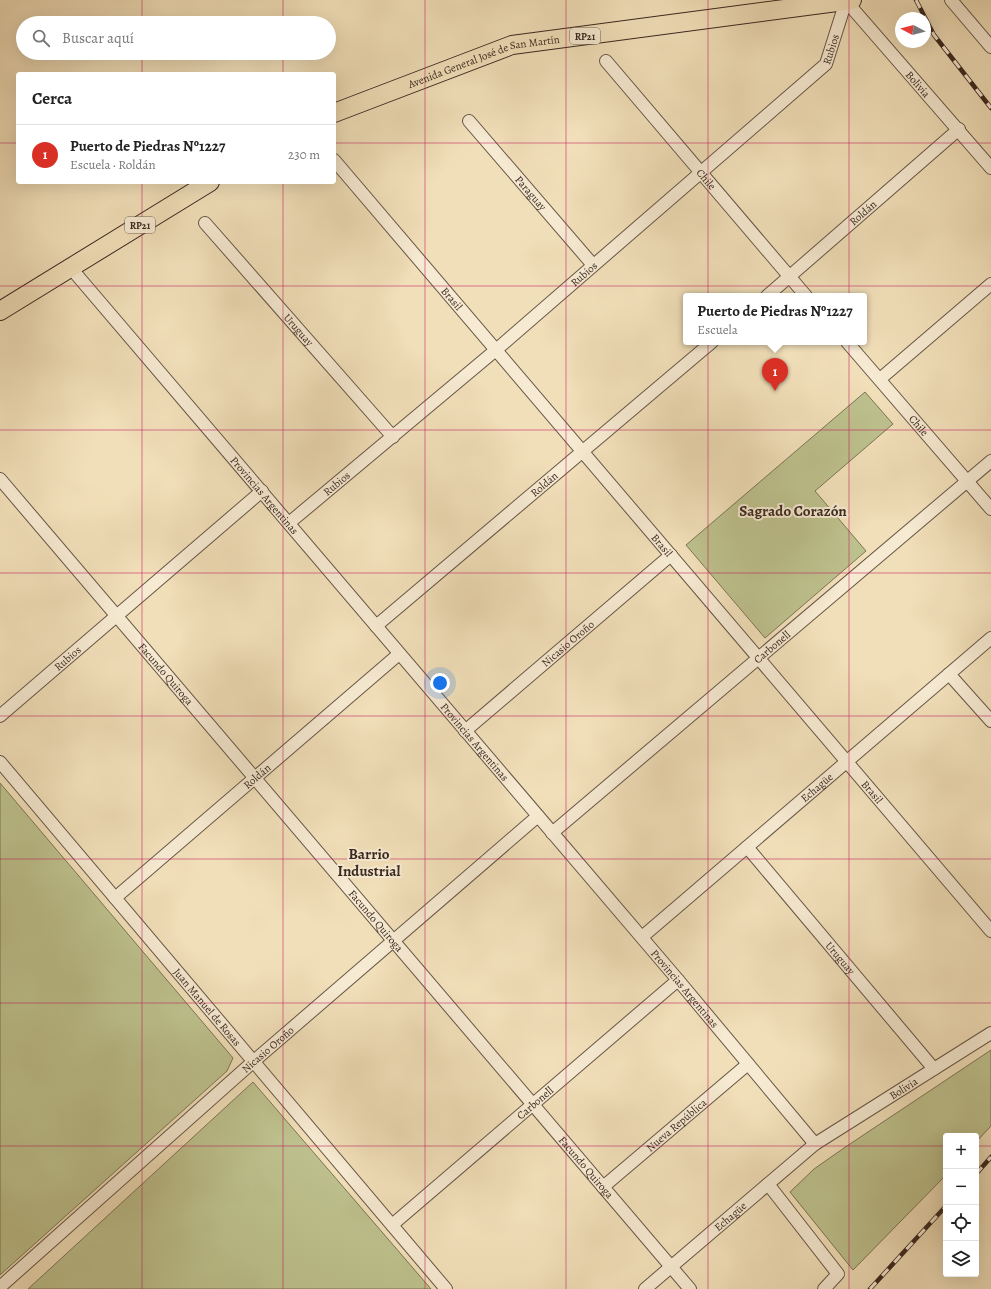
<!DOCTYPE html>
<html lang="es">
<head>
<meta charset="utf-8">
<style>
  body { margin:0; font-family:Alegreya,serif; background:#f2f2f2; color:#222 }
  .controls { position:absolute; right:12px; bottom:12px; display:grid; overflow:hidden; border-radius:4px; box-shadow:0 4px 16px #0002 }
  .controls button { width:36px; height:36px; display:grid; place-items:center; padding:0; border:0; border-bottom:1px solid #e0e0e0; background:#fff; color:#222; font:20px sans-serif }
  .compass { position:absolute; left:895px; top:12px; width:36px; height:36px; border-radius:50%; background:#fff; box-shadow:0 4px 16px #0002; rotate:277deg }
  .you { position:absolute; left:440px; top:683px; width:14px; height:14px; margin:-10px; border:3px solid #fff; border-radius:50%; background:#1a73e8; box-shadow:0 0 0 6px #1a73e833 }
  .badge { display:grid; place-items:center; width:26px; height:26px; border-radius:50%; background:#d93025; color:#fff; font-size:13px; font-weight:700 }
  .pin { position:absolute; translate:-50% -33px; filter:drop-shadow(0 1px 2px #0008) }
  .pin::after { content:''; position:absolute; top:21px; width:14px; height:12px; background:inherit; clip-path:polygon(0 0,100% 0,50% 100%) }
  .popup { position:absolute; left:683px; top:293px; width:184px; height:52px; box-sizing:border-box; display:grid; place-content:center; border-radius:4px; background:#fff; filter:drop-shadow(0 1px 3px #0005); font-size:13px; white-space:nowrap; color:#767676 }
  .popup b { font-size:15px; color:#222 }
  .popup::after { content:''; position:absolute; left:50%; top:100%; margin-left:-8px; border:8px solid transparent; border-top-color:#fff }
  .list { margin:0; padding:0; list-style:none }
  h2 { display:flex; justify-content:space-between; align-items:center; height:52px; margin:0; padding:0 16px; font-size:17px }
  h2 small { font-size:13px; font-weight:400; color:#767676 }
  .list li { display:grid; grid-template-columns:26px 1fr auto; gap:12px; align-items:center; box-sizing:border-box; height:60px; padding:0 16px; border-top:1px solid #e0e0e0 }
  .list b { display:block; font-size:15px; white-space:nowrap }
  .list p { margin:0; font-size:13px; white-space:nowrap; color:#767676 }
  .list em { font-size:13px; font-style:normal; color:#767676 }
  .icon { flex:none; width:22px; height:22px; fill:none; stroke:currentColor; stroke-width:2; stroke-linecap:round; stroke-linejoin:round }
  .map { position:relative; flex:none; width:991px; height:1289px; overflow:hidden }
  .search { position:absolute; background:#fff; box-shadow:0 4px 16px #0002; left:16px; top:16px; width:320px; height:44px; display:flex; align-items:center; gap:10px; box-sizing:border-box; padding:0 14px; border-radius:22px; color:#767676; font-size:15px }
  .panel { position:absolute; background:#fff; box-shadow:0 4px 16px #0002; left:16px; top:72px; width:320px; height:112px; border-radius:4px }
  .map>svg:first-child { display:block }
</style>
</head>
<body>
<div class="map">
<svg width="991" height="1289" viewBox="0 0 991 1289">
  <rect width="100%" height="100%" fill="#f1dfb9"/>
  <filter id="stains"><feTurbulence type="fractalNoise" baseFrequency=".005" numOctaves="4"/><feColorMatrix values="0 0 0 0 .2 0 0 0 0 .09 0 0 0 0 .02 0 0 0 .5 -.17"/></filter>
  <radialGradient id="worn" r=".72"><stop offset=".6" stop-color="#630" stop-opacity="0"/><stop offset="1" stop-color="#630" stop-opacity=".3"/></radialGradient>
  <path fill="#bdc18d" stroke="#7b7456" d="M 865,392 L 893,424 L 815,491 L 866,551 L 765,638 L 686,545 Z
    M 0,783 L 233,1058 L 227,1071 L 0,1275 Z
    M 991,1050 L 991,1126 L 976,1142 L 976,1136 L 946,1136 L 946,1175 L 853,1270 L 790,1192 L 814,1169 L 844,1148 Z
    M 253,1082 L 431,1289 L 28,1289 Z"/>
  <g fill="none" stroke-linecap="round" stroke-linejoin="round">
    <defs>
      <g id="minor">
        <path d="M 951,0 L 991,47"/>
        <path id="s1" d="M 846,1 L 991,168"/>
        <path id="s2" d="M 606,61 L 806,296"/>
        <path id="s3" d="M 469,121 L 593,265"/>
        <path id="s4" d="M 334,160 L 991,931"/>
        <path id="s5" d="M 205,223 L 393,437"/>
        <path id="s6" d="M 70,267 L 678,980 L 815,1144"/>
        <path id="s7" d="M 767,296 L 959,129"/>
        <path id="s8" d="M 847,342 L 991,509"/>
        <path d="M 880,379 L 991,284"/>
        <path id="s9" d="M 0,479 L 690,1289"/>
        <path id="s10" d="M 289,523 L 497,349 L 826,64 L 846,1"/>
        <path id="s11" d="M 376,626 L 712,342"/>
        <path d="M 949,674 L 991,721"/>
        <path id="s12" d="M 0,716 L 262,491"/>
        <path id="s13" d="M 465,731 L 671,555"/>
        <path id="s14" d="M 0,762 L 446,1289"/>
        <path id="s15" d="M 552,833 L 991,461"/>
        <path id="s16" d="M 747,847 L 934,1069"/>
        <path id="s17" d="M 115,898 L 399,654"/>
        <path id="s18" d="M 642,937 L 991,638"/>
        <path d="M 768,1184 L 838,1274 L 824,1289"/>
        <path id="s19" d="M 603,1187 L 748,1064"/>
        <path id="s20" d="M 392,1225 L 678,980"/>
        <path id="s21" d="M 0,1287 L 254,1061 L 538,816"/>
        <path id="s22" d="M 645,1289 L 815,1144 L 991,1033"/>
      </g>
      <g id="primary">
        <path id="s23" d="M 334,113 L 512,45 L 852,0"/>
        <path d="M 0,311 L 210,182"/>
      </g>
    </defs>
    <use href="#minor" stroke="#675646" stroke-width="14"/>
    <use href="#primary" stroke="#392820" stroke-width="20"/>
    <use href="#minor" stroke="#f6ead2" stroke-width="12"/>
    <use href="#primary" stroke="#f1dfb9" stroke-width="18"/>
    <defs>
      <path id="rail" d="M 916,0 L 934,35 L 991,108
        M 976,1174 L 991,1157
        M 870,1289 L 946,1206"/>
    </defs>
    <use href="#rail" stroke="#392820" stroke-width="4.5"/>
    <use href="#rail" stroke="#f6ead2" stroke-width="3" stroke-dasharray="9" stroke-linecap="butt"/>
  </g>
  <path fill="none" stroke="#c2185b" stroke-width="1" stroke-opacity="0.55" d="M 142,0 L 142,23M 283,0 L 283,23M 425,0 L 425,1289M 566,0 L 566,1289M 708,0 L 708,1289M 849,0 L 849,1289M 142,53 L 142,74M 283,53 L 283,74M 0,143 L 18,143M 334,143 L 991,143M 142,182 L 142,1289M 283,182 L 283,1289M 0,286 L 991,286M 0,430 L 991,430M 0,573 L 991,573M 0,716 L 991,716M 0,859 L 991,859M 0,1003 L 991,1003M 0,1146 L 946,1146M 976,1146 L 991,1146"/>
  <g text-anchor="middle" stroke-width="4" stroke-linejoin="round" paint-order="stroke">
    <g fill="#f6ead2" stroke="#726255" stroke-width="1">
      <rect x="570" y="28" width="30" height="16" rx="3"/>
      <rect x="125" y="217" width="30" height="16" rx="3"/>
    </g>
    <g font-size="10" font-weight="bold" fill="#392820">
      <text x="585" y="40">RP21</text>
      <text x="140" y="229">RP21</text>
    </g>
    <g font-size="11" fill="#392820" stroke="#f6ead2">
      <text dy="4" stroke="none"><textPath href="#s10" startOffset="722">Rubios</textPath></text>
      <text dy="4" stroke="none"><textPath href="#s23" startOffset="159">Avenida General José de San Martín</textPath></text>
      <text dy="4" stroke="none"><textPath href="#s1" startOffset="110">Bolivia</textPath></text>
      <text dy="4" stroke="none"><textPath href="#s2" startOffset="155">Chile</textPath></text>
      <text dy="4" stroke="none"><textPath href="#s3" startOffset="95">Paraguay</textPath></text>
      <text dy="4" stroke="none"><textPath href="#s7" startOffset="127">Roldán</textPath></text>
      <text dy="4" stroke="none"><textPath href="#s10" startOffset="386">Rubios</textPath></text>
      <text dy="4" stroke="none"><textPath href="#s4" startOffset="182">Brasil</textPath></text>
      <text dy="4" stroke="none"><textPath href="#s5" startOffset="142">Uruguay</textPath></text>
      <text dy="4" stroke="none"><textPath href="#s8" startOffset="110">Chile</textPath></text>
      <text dy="4" stroke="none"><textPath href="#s10" startOffset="62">Rubios</textPath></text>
      <text dy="4" stroke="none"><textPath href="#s11" startOffset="220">Roldán</textPath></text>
      <text dy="4" stroke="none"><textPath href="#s6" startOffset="300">Provincias Argentinas</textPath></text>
      <text dy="4" stroke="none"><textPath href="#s4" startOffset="506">Brasil</textPath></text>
      <text dy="4" stroke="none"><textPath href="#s13" startOffset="135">Nicasio Oroño</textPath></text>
      <text dy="4" stroke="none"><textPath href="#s15" startOffset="288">Carbonell</textPath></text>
      <text dy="4" stroke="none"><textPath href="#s12" startOffset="89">Rubios</textPath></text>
      <text dy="4" stroke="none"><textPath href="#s9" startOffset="256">Facundo Quiroga</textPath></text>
      <text dy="4" stroke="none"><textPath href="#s6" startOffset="624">Provincias Argentinas</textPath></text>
      <text dy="4" stroke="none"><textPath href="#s17" startOffset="187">Roldán</textPath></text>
      <text dy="4" stroke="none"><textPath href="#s18" startOffset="230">Echagüe</textPath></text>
      <text dy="4" stroke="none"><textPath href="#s4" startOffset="830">Brasil</textPath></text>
      <text dy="4" stroke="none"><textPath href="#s9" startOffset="580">Facundo Quiroga</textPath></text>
      <text dy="4" stroke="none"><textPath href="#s16" startOffset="145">Uruguay</textPath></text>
      <text dy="4" stroke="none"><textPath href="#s6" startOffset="948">Provincias Argentinas</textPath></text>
      <text dy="4" stroke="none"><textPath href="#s14" startOffset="321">Juan Manuel de Rosas</textPath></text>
      <text dy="4" stroke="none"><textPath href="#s21" startOffset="358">Nicasio Oroño</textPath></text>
      <text dy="4" stroke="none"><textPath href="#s22" startOffset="328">Bolivia</textPath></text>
      <text dy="4" stroke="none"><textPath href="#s20" startOffset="188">Carbonell</textPath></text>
      <text dy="4" stroke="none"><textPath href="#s19" startOffset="96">Nueva República</textPath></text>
      <text dy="4" stroke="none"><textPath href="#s9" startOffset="904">Facundo Quiroga</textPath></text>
      <text dy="4" stroke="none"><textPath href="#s22" startOffset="112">Echagüe</textPath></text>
    </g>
    <g font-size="15" font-weight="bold" fill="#392820" stroke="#f6ead2">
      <text x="793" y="516">Sagrado Corazón</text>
      <text x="369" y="859">Barrio<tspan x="369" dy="17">Industrial</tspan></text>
    </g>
  </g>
  <rect width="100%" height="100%" filter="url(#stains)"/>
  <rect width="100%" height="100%" fill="url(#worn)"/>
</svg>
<div class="controls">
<button>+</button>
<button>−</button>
<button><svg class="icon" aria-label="locate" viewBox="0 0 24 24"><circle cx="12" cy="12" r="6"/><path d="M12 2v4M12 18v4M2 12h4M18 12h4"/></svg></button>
<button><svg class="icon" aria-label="layers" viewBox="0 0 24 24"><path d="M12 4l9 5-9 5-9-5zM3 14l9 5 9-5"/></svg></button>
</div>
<svg class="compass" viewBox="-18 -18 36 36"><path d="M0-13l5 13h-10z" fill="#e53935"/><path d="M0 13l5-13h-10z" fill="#767676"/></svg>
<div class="you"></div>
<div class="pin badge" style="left:775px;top:391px">1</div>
<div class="popup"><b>Puerto de Piedras Nº1227</b>Escuela</div>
<div class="search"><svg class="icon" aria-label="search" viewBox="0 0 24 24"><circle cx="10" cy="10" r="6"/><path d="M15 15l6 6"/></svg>Buscar aquí</div>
<section class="panel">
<h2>Cerca<small></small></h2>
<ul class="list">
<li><span class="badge">1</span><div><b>Puerto de Piedras Nº1227</b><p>Escuela · Roldán</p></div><em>230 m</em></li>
</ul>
</section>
</div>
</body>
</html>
